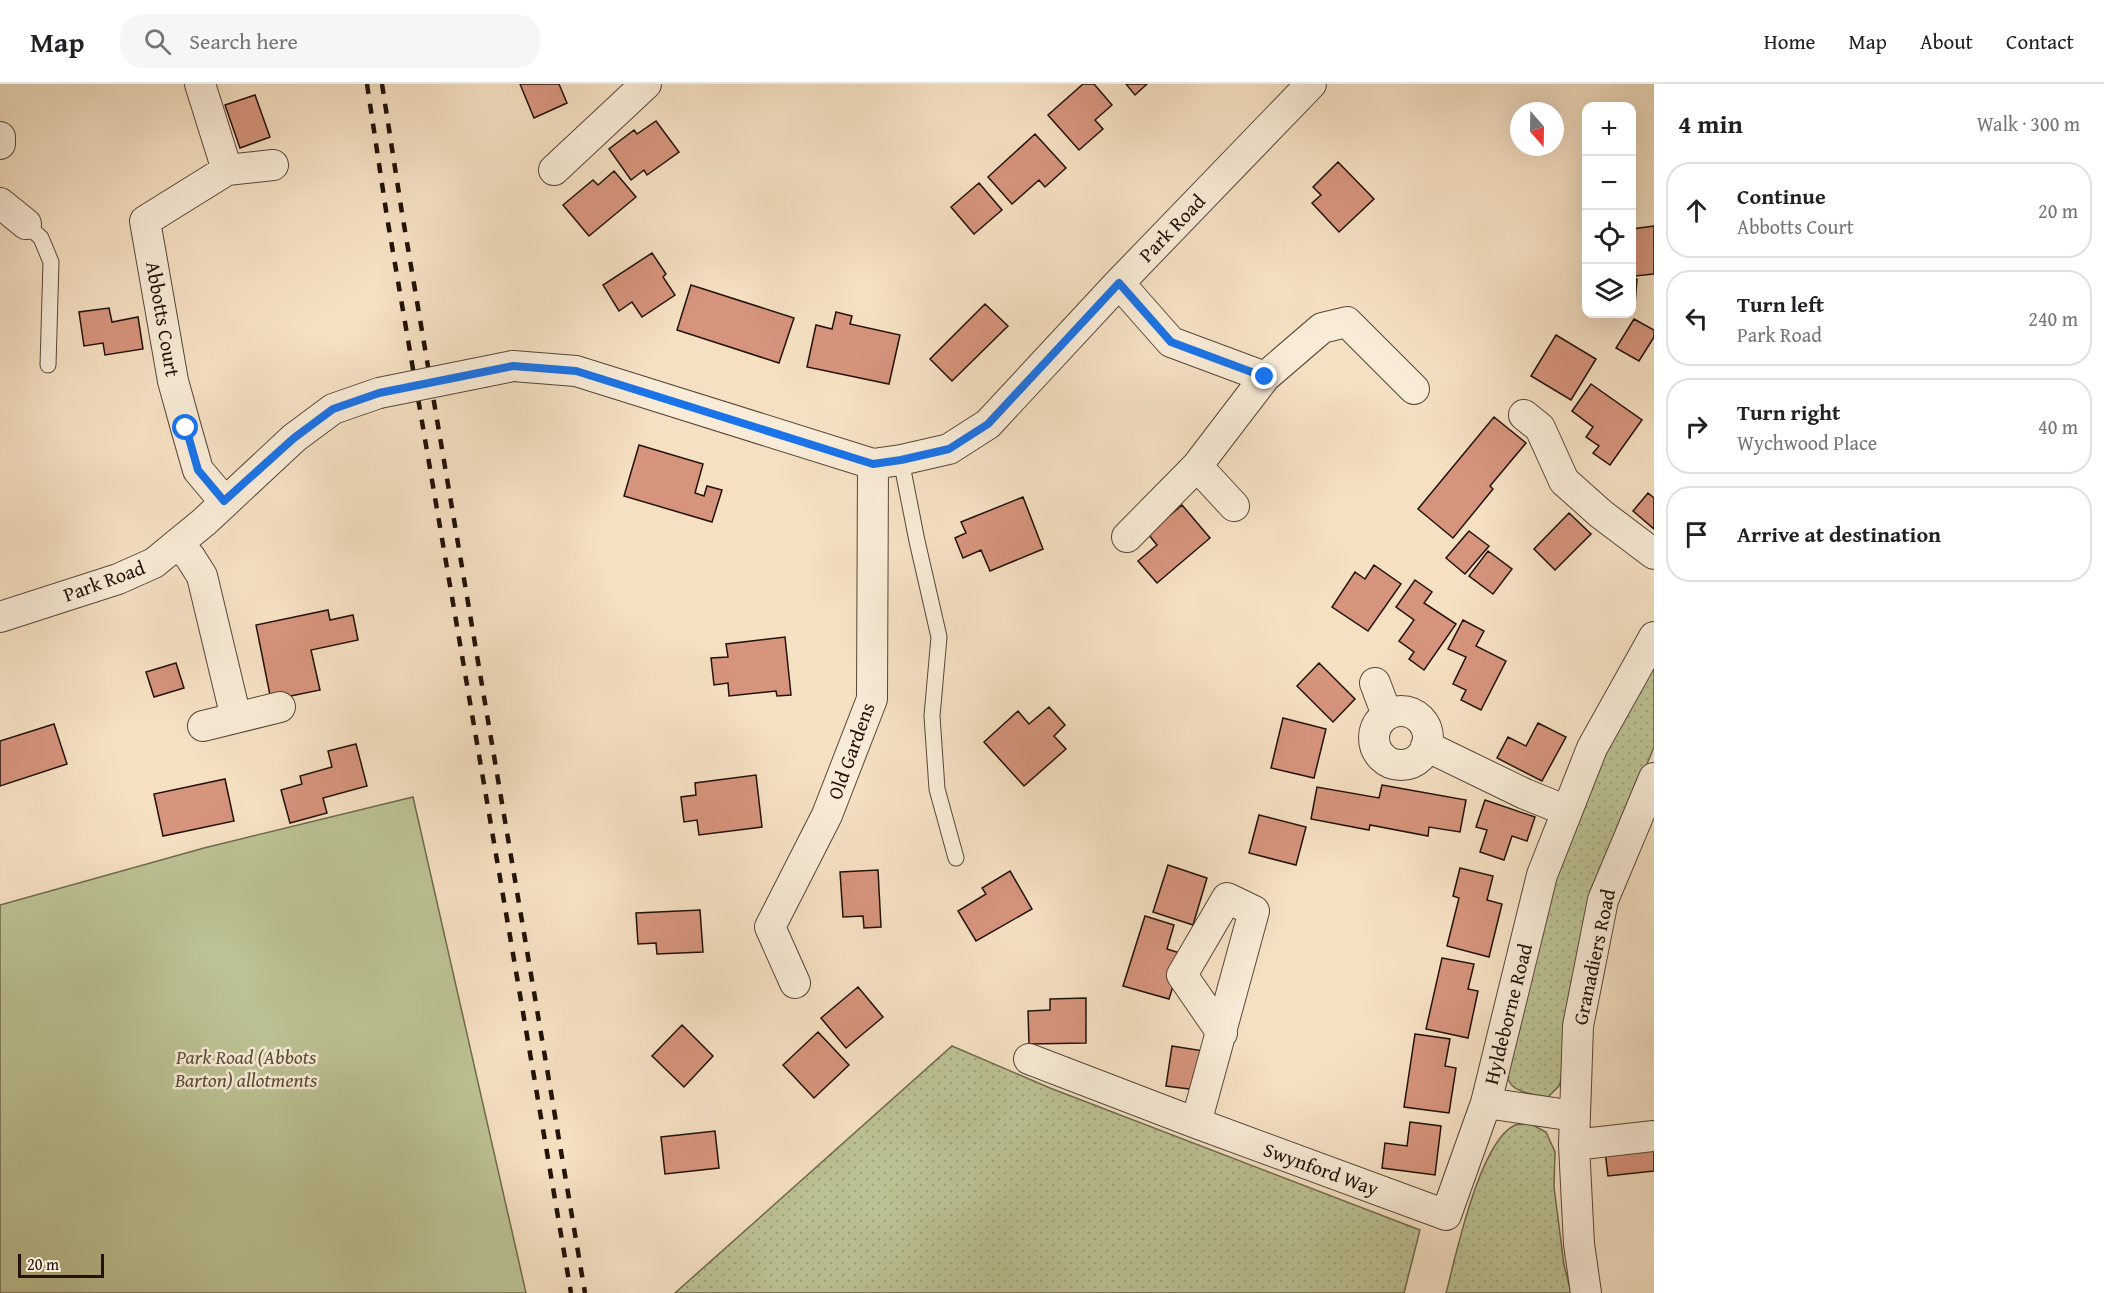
<!DOCTYPE html>
<html lang="en">
<head>
<meta charset="utf-8">
<style>
  body { margin:0; font-family:"Gentium Book Plus",serif; background:#f6f6f6; color:#202124 }
  .controls { position:absolute; right:18px; top:18px; display:grid; overflow:hidden; border-radius:12px; box-shadow:0 6px 24px #0002 }
  .controls button { width:54px; height:54px; display:grid; place-items:center; padding:0; border:0; border-bottom:2px solid #e0e0e0; background:#fff; color:#202124; font:30px sans-serif }
  .compass { position:absolute; left:1510px; top:18px; width:54px; height:54px; border-radius:50%; background:#fff; box-shadow:0 6px 24px #0002; rotate:160deg }
  .scale { position:absolute; left:18px; bottom:15px; width:86px; box-sizing:border-box; padding-left:6px; border:3px solid #22120a; border-top:0; font-size:16px; line-height:21px; white-space:nowrap; color:#22120a; -webkit-text-stroke:4px #f8ebd7; paint-order:stroke }
  .stop { position:absolute; width:18px; height:18px; margin:-14px; border:4px solid #1a73e8; border-radius:50%; background:#fff }
  .stop.end { background:#1a73e8; border-color:#fff; box-shadow:0 2px 6px #0008 }
  .list { margin:0; padding:0; list-style:none }
  h2 { display:flex; justify-content:space-between; align-items:center; height:78px; margin:0; padding:0 24px; font-size:26px }
  h2 small { font-size:20px; font-weight:400; color:#757577 }
  .list li { display:grid; grid-template-columns:39px 1fr auto; gap:18px; align-items:center; box-sizing:border-box; height:96px; margin:0 12px 12px; padding:0 12px; border:2px solid #e0e0e0; border-radius:24px }
  .list b { display:block; font-size:22px; white-space:nowrap }
  .list p { margin:0; font-size:20px; white-space:nowrap; color:#757577 }
  .list em { font-size:20px; font-style:normal; color:#757577 }
  .icon { flex:none; width:33px; height:33px; fill:none; stroke:currentColor; stroke-width:2; stroke-linecap:round; stroke-linejoin:round }
  .map { position:relative; flex:none; width:1654px; height:1209px; overflow:hidden }
  header { display:flex; align-items:center; gap:36px; box-sizing:border-box; height:84px; padding:0 30px; background:#fff; border-bottom:2px solid #e0e0e0 }
  header strong { font-size:28px }
  nav { display:flex; gap:33px; margin-inline-start:auto; font-size:21px }
  .search { width:420px; height:54px; background:#f6f6f6; display:flex; align-items:center; gap:15px; box-sizing:border-box; padding:0 21px; border-radius:24px; color:#757577; font-size:22px }
  main { display:flex }
  aside { flex:1; background:#fff }
  .map>svg:first-child { display:block }
</style>
</head>
<body>
<header>
<strong>Map</strong>
<div class="search"><svg class="icon" aria-label="search" viewBox="0 0 24 24"><circle cx="10" cy="10" r="6"/><path d="M15 15l6 6"/></svg>Search here</div>
<nav><a>Home</a><a>Map</a><a>About</a><a>Contact</a></nav>
</header>
<main>
<div class="map">
<svg width="1654" height="1209" viewBox="0 0 1654 1209">
  <defs>
    <pattern id="grass-dots" width="8" height="8" patternUnits="userSpaceOnUse" patternTransform="scale(1.5)"><rect width="8" height="8" fill="#bcc293"/><path d="M2 2h.1M6 6h.1" fill="none" stroke="#a1a67d" stroke-width="1.8" stroke-linecap="round"/></pattern>
  </defs>
  <rect width="100%" height="100%" fill="#f5e0c2"/>
  <filter id="stains"><feTurbulence type="fractalNoise" baseFrequency=".00333" numOctaves="4"/><feColorMatrix values="0 0 0 0 .2 0 0 0 0 .09 0 0 0 0 .02 0 0 0 .5 -.17"/></filter>
  <radialGradient id="worn" r=".72"><stop offset=".6" stop-color="#630" stop-opacity="0"/><stop offset="1" stop-color="#630" stop-opacity=".3"/></radialGradient>
  <path fill="url(#grass-dots)" stroke="#6f6a4e" stroke-width="1.5" d="M 1654,575 L 1654,663 L 1597,801 L 1564,985 L 1559,1002 L 1548,1013 C 1537,1011 1514,1009 1509,997 C 1506,991 1508,979 1508,973 L 1563,763 L 1609,654 Z
    M 952,962 L 1050,1004 L 1420,1146 L 1404,1209 L 675,1209 Z
    M 1529,1039 L 1546,1048 L 1555,1068 L 1554,1103 L 1564,1181 L 1571,1209 L 1446,1209 C 1456,1172 1479,1058 1515,1041 C 1519,1040 1525,1040 1529,1039 Z"/>
  <path fill="#bcc293" stroke="#6f6a4e" stroke-width="1.5" d="M 413,713 L 526,1209 L 0,1209 L 0,821 L 204,764 Z"/>
  <path fill="#d6947c" stroke="#22120a" stroke-width="1.5" d="M 520,0 L 559,0 L 567,19 L 534,34 Z
    M 1083,0 L 1094,0 L 1112,21 L 1095,36 L 1103,45 L 1079,66 L 1048,31 Z
    M 1126,0 L 1147,0 L 1135,11 Z
    M 255,11 L 270,53 L 240,64 L 225,21 Z
    M 656,37 L 679,68 L 647,91 L 644,86 L 631,96 L 609,65 L 634,46 L 637,50 Z
    M 1035,50 L 1066,84 L 1045,103 L 1039,96 L 1012,120 L 988,93 Z
    M 1338,78 L 1374,115 L 1339,148 L 1312,119 L 1321,111 L 1313,103 Z
    M 614,87 L 636,113 L 589,152 L 563,121 L 593,96 L 598,101 Z
    M 979,99 L 1002,126 L 974,150 L 951,123 Z
    M 1654,142 L 1654,190 L 1635,192 L 1632,145 Z
    M 652,169 L 666,190 L 663,193 L 675,211 L 642,233 L 632,218 L 619,227 L 603,201 Z
    M 1632,195 L 1637,195 L 1635,221 L 1632,221 Z
    M 691,201 L 794,234 L 779,279 L 677,246 Z
    M 985,220 L 1008,242 L 952,297 L 930,275 Z
    M 109,224 L 112,238 L 138,233 L 143,265 L 105,271 L 103,259 L 84,262 L 79,228 Z
    M 836,228 L 852,232 L 850,240 L 900,251 L 889,300 L 807,283 L 816,241 L 832,245 Z
    M 1634,235 L 1654,246 L 1654,253 L 1639,277 L 1616,264 Z
    M 1556,251 L 1596,275 L 1571,316 L 1531,292 Z
    M 1591,300 L 1642,336 L 1610,381 L 1593,369 L 1599,362 L 1586,353 L 1593,343 L 1572,327 Z
    M 1494,333 L 1526,359 L 1490,402 L 1493,405 L 1453,454 L 1418,425 Z
    M 639,361 L 703,380 L 695,409 L 704,412 L 707,402 L 722,406 L 712,438 L 624,412 Z
    M 1648,409 L 1654,414 L 1654,445 L 1633,427 Z
    M 1023,413 L 1043,465 L 990,487 L 981,466 L 963,474 L 955,454 L 966,449 L 961,438 Z
    M 1182,421 L 1210,454 L 1157,499 L 1138,477 L 1157,461 L 1148,450 Z
    M 1569,429 L 1591,450 L 1555,486 L 1534,465 Z
    M 1469,447 L 1489,462 L 1465,490 L 1446,474 Z
    M 1488,467 L 1512,485 L 1493,510 L 1469,492 Z
    M 1374,481 L 1401,500 L 1368,547 L 1332,523 L 1355,488 L 1365,495 Z
    M 1415,496 L 1432,508 L 1424,519 L 1456,540 L 1424,586 L 1409,575 L 1414,568 L 1399,557 L 1414,536 L 1396,523 Z
    M 328,526 L 330,536 L 353,531 L 358,556 L 311,566 L 320,606 L 271,616 L 256,541 Z
    M 1463,536 L 1484,547 L 1476,562 L 1506,577 L 1481,626 L 1461,616 L 1466,606 L 1453,600 L 1466,573 L 1448,565 Z
    M 785,553 L 791,611 L 777,612 L 776,607 L 729,612 L 728,599 L 714,601 L 711,574 L 728,573 L 726,560 Z
    M 176,579 L 184,604 L 154,613 L 146,588 Z
    M 1319,579 L 1355,615 L 1333,638 L 1297,602 Z
    M 1049,623 L 1065,641 L 1054,652 L 1066,665 L 1024,702 L 984,658 L 1018,627 L 1029,640 Z
    M 1283,634 L 1326,645 L 1314,694 L 1271,684 Z
    M 1538,639 L 1566,653 L 1542,697 L 1497,674 L 1508,653 L 1526,662 Z
    M 54,640 L 67,680 L 0,702 L 0,657 Z
    M 356,660 L 367,702 L 323,714 L 327,729 L 290,739 L 281,706 L 302,700 L 300,692 L 332,683 L 328,667 Z
    M 756,691 L 762,743 L 699,751 L 697,736 L 684,738 L 681,713 L 696,711 L 695,699 Z
    M 225,695 L 234,737 L 163,752 L 154,710 Z
    M 1382,701 L 1466,716 L 1460,748 L 1429,743 L 1428,752 L 1370,741 L 1369,746 L 1311,735 L 1317,703 L 1379,714 Z
    M 1485,716 L 1535,733 L 1527,757 L 1512,752 L 1504,776 L 1480,768 L 1487,746 L 1476,743 Z
    M 1259,731 L 1306,743 L 1296,781 L 1249,769 Z
    M 1168,781 L 1207,794 L 1193,841 L 1153,828 Z
    M 1460,784 L 1493,792 L 1487,816 L 1502,820 L 1489,873 L 1447,862 L 1459,814 L 1453,812 Z
    M 878,786 L 881,843 L 864,844 L 863,832 L 843,833 L 840,788 Z
    M 1010,787 L 1032,825 L 976,857 L 958,827 L 986,810 L 982,804 Z
    M 700,826 L 703,868 L 657,870 L 656,859 L 638,860 L 636,829 Z
    M 1145,832 L 1174,841 L 1167,865 L 1183,870 L 1169,915 L 1123,902 Z
    M 1442,874 L 1474,880 L 1468,905 L 1478,907 L 1468,954 L 1426,945 Z
    M 858,903 L 883,933 L 846,964 L 821,934 Z
    M 1086,914 L 1086,959 L 1029,960 L 1028,927 L 1050,926 L 1050,915 Z
    M 682,941 L 713,972 L 684,1003 L 652,972 Z
    M 818,948 L 849,981 L 814,1014 L 783,981 Z
    M 1415,950 L 1450,955 L 1445,982 L 1456,984 L 1449,1029 L 1404,1023 Z
    M 1172,962 L 1204,967 L 1197,1006 L 1166,1002 Z
    M 1410,1038 L 1441,1042 L 1435,1091 L 1382,1084 L 1385,1059 L 1407,1062 Z
    M 715,1047 L 719,1084 L 665,1090 L 661,1053 Z
    M 1654,1062 L 1654,1087 L 1608,1092 L 1605,1067 Z"/>
  <g fill="none" stroke-linecap="round" stroke-linejoin="round">
    <defs>
      <path id="service" d="M 26,140 L 41,154 L 51,178 L 48,281
        M 901,376 L 917,457 L 939,553 L 932,632 L 937,705 L 956,774"/>
      <path id="minor" d="M 200,0 L 227,86
        M 0,53 L 0,60
        M 554,86 L 646,0
        M 0,119 L 26,140
        M 1119,199 L 1171,258 L 1265,293
        M 513,282 L 576,287 L 873,380 L 901,376 L 949,365 L 988,340 L 1119,199 L 1311,0
        M 1524,331 L 1540,344 L 1564,397 L 1601,430 L 1654,470
        M 1197,382 L 1234,422
        M 224,417 L 198,386 L 186,344 L 173,297 L 145,137 L 227,86 L 273,81
        M 1127,453 L 1197,382 L 1265,293 L 1322,244 L 1347,238 L 1414,305
        M 177,460 L 190,473 L 202,492 L 236,634
        M 0,533 L 118,495 L 154,479 L 204,438 L 294,354 L 333,325 L 379,309
        M 1375,599 L 1387,631
        M1374 654a27 27 0 1 1 54 0a27 27 0 1 1-54 0Z
        M 203,642 L 280,623
        M 1426,662 L 1525,710 L 1567,727
        M 795,899 L 770,843 L 827,731 L 872,615 L 873,380
        M 1029,975 L 1196,1039 L 1446,1131 L 1486,1019 L 1542,791 L 1592,664 L 1654,553
        M 1486,1019 L 1575,1032
        M 1196,1039 L 1254,827 L 1227,814 L 1182,891 L 1222,949
        M 1574,1061 L 1654,1052
        M 1586,1209 L 1579,1160 L 1574,1061 L 1578,942 L 1603,816 L 1654,694"/>
    </defs>
    <use href="#service" stroke="#574638" stroke-width="17"/>
    <use href="#minor" stroke="#574638" stroke-width="32"/>
    <use href="#service" stroke="#f8ebd7" stroke-width="15"/>
    <use href="#minor" stroke="#f8ebd7" stroke-width="30"/>
    <path stroke="#22120a" stroke-width="4.5" stroke-dasharray="10 10" stroke-linecap="butt" d="M 367,0 L 387,133 L 571,1209
      M 382,0 L 402,129 L 585,1209"/>
    <defs>
      <path id="minor-bridge" d="M 379,309 L 513,282"/>
    </defs>
    <use href="#minor-bridge" stroke="#574638" stroke-width="32" stroke-linecap="butt"/>
    <use href="#minor-bridge" stroke="#f8ebd7" stroke-width="30"/>
  </g>
  <g fill="none" stroke-linecap="round" stroke-linejoin="round">
    <path stroke="#1a73e8" stroke-width="8" d="M 186,344 L 198,386 L 224,417 L 294,354 L 333,325 L 379,309 L 513,282 L 576,287 L 873,380 L 901,376 L 949,365 L 988,340 L 1119,199 L 1171,258 L 1265,293"/>
  </g>
  <g text-anchor="middle" stroke-width="5" stroke-linejoin="round" paint-order="stroke">
    <g font-size="20" fill="#22120a" stroke="#f8ebd7">
      <text transform="translate(1172 144) rotate(-46)" y="7">Park Road</text>
      <text transform="translate(163 235) rotate(80)" y="7">Abbotts Court</text>
      <text transform="translate(104 497) rotate(-20)" y="7">Park Road</text>
      <text transform="translate(851 667) rotate(-70)" y="7">Old Gardens</text>
      <text transform="translate(1594 873) rotate(-78)" y="7">Granadiers Road</text>
      <text transform="translate(1508 930) rotate(-76)" y="7">Hyldeborne Road</text>
      <text transform="translate(1321 1085) rotate(20)" y="7">Swynford Way</text>
    </g>
    <g font-size="20" font-style="italic" fill="#58503a" stroke="#f8ebd7">
      <text x="246" y="980">Park Road (Abbots<tspan x="246" dy="23">Barton) allotments</tspan></text>
    </g>
  </g>
  <rect width="100%" height="100%" filter="url(#stains)"/>
  <rect width="100%" height="100%" fill="url(#worn)"/>
</svg>
<div class="controls">
<button>+</button>
<button>−</button>
<button><svg class="icon" aria-label="locate" viewBox="0 0 24 24"><circle cx="12" cy="12" r="6"/><path d="M12 2v4M12 18v4M2 12h4M18 12h4"/></svg></button>
<button><svg class="icon" aria-label="layers" viewBox="0 0 24 24"><path d="M12 4l9 5-9 5-9-5zM3 14l9 5 9-5"/></svg></button>
</div>
<svg class="compass" viewBox="-18 -18 36 36"><path d="M0-13l5 13h-10z" fill="#e53935"/><path d="M0 13l5-13h-10z" fill="#757577"/></svg>
<div class="scale">20 m</div>
<div class="stop" style="left:186px;top:344px"></div>
<div class="stop end" style="left:1265px;top:293px"></div>
</div>
<aside>
<h2>4 min<small>Walk · 300 m</small></h2>
<ul class="list">
<li><svg class="icon" aria-label="ahead" viewBox="0 0 24 24"><path d="M12 20V5M6 11l6-6 6 6"/></svg><div><b>Continue</b><p>Abbotts Court</p></div><em>20 m</em></li>
<li><svg class="icon" aria-label="left" viewBox="0 0 24 24"><path d="M17 20v-9H6M10 6l-5 5 5 5"/></svg><div><b>Turn left</b><p>Park Road</p></div><em>240 m</em></li>
<li><svg class="icon" aria-label="right" viewBox="0 0 24 24"><path d="M7 20v-9h11M14 6l5 5-5 5"/></svg><div><b>Turn right</b><p>Wychwood Place</p></div><em>40 m</em></li>
<li><svg class="icon" aria-label="arrive" viewBox="0 0 24 24"><path d="M6 21V4h12l-3 4 3 4H6"/></svg><div><b>Arrive at destination</b></div></li>
</ul>
</aside>
</main>
</body>
</html>
